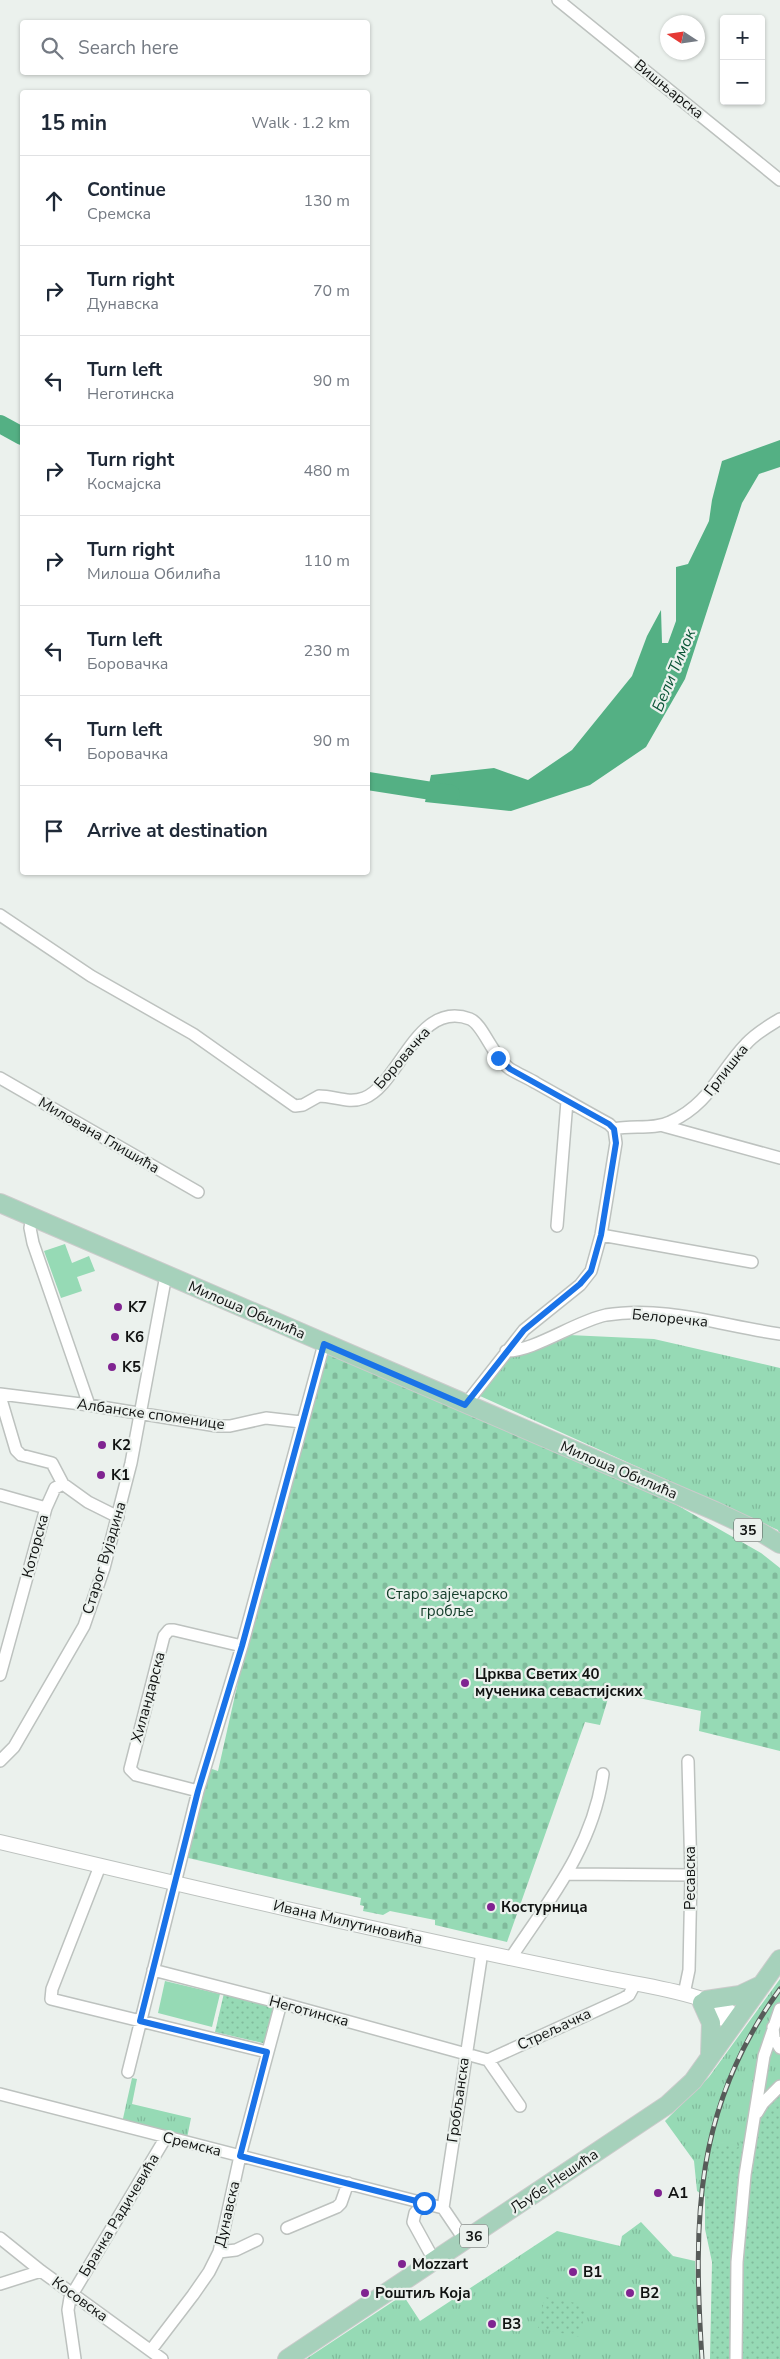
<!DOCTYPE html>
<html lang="en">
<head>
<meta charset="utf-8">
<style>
  body { margin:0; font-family:"Nunito Sans",sans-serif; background:#f6f6f7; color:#1f2937 }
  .controls { position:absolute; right:15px; top:15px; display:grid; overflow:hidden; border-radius:5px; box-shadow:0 1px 4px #0004 }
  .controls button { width:45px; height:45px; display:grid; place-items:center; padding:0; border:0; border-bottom:1px solid #e0e1e3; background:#fff; color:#1f2937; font:25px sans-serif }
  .compass { position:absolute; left:660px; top:15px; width:45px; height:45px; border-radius:50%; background:#fff; box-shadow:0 1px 4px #0004; rotate:282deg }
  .stop { position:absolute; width:15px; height:15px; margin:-11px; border:4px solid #1a73e8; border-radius:50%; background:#fff }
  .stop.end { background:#1a73e8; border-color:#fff; box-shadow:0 1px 5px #0008 }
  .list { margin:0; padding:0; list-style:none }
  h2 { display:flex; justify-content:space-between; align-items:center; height:65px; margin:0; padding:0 20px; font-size:21px }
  h2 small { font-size:16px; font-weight:400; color:#747a83 }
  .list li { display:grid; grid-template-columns:32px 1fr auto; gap:15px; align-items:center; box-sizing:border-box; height:90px; padding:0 20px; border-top:1px solid #e0e1e3 }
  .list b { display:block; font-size:19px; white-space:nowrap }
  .list p { margin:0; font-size:16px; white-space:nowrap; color:#747a83 }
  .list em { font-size:16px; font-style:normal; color:#747a83 }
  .icon { flex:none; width:28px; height:28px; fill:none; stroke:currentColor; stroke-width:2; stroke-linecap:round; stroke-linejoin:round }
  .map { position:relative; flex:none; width:780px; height:2359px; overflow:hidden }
  .search { position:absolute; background:#fff; box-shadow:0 1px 4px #0004; left:20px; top:20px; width:350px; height:55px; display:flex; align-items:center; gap:12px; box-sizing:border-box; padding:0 18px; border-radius:5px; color:#747a83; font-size:19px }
  .panel { position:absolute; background:#fff; box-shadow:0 1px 4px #0004; left:20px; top:90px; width:350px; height:785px; border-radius:5px }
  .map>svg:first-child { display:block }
</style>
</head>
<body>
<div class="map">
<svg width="780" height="2359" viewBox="0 0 780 2359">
  <defs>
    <pattern id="grass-tufts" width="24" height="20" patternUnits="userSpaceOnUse" patternTransform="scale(1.25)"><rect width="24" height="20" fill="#96dab5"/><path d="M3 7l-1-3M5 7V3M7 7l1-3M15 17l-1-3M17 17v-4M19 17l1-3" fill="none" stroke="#80ba9b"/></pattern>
    <pattern id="cemetery-stones" width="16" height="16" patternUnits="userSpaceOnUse" patternTransform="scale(1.25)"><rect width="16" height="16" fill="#96dab5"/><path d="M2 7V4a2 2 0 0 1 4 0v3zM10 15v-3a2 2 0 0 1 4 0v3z" fill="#80ba9b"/></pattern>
    <pattern id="park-dots" width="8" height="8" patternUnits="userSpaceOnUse" patternTransform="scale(1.25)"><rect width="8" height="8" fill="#96dab5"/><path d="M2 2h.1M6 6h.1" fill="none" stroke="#80ba9b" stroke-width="1.8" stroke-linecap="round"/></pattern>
  </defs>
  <rect width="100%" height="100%" fill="#ebf1ed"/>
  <path fill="url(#grass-tufts)" d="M 569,1335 L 654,1339 L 780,1368 L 780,1538 L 778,1530 L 480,1396 L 509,1356 Z
    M 780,1979 L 780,2087 L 760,2116 L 715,2204 L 697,2191 L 694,2161 L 665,2121 L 709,2077 Z
    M 132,2078 L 137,2079 L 132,2104 L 191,2118 L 187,2138 L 122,2123 Z
    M 641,2222 L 673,2256 L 695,2261 L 700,2359 L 306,2359 L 403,2295 L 420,2321 L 557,2231 L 620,2246 L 622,2236 Z"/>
  <path fill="url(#cemetery-stones)" d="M 329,1352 L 675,1504 L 761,1553 L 780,1568 L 780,1751 L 699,1731 L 701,1711 L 610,1692 L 600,1725 L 585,1722 L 507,1942 L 435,1925 L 435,1920 L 390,1911 L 383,1915 L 363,1911 L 364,1906 L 360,1905 L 361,1898 L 184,1857 L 209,1768 L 218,1771 L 242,1664 L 325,1356 Z"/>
  <path fill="url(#park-dots)" d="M 224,1993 L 277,2005 L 267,2044 L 215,2032 Z
    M 780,2094 L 780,2359 L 710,2359 L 712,2262 L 705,2229 L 705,2194 L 714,2142 L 737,2148 L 749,2129 Z
    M 545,2297 L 586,2305 L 580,2337 L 538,2328 Z"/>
  <path fill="#96dab5" d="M 65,1244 L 72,1263 L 89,1256 L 95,1271 L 77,1277 L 82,1291 L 61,1298 L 44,1251 Z
    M 165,1981 L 220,1994 L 212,2027 L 158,2013 Z"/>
  <path fill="#54b084" d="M 780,440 L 780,467 L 759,474 L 742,503 L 685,679 L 646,747 L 590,785 L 511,811 L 425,802 L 431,775 L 494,768 L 528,780 L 572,750 L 632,676 L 647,636 L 661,610 L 662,643 L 668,643 L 676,621 L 676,567 L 688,564 L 709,521 L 712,500 L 722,461 Z"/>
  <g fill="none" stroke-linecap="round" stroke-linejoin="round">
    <path stroke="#54b084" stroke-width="18" d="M 0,424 L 22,436
      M 368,781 L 451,794"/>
    <defs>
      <path id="minor" d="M 558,0 L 780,180
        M 0,915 L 91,976 L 193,1034 L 295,1106 L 303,1105 L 319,1096 C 335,1096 348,1104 364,1098 C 400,1084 417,999 470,1019 C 483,1024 492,1056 510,1069 C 518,1074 528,1078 536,1083 C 561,1097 585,1111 609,1124 L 614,1129 L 616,1143 L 601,1235 L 591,1271 L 580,1285 L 524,1330 L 465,1405
        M 0,1078 L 198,1192
        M 660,1125 L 780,1158
        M 614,1129 C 632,1125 654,1130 670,1122 C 710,1104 719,1072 746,1044 C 755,1034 768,1026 780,1019
        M 32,1216 L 30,1228 L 33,1243 L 89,1405
        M 557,1226 L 567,1101
        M 601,1235 L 752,1262
        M 506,1351 C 533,1352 576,1321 606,1315 C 664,1305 723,1326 780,1334
        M 0,1394 L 89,1405 L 217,1426 L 230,1426 L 266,1418 L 301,1422
        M 0,1396 L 16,1450 L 21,1455 L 52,1463 L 63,1484
        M 0,1495 L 46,1508
        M 0,1675 L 46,1508 L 55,1488 L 63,1484 L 88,1502 L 118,1517
        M 0,1761 L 14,1747 L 84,1626 L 104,1568 L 131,1463 L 166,1275
        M 198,1791 L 136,1775 L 130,1769 L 164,1636 L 169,1630 L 174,1630 L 242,1646
        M 100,1866 L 52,1989 L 51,1999 L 267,2052
        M 567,1874 L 691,1875
        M 510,1959 C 550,1899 593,1847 603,1774
        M 153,1970 L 281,2003 L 488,2060 L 624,1998 L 629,1995 L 635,1984
        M 684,1994 L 689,1970 L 691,1875 L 688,1761
        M 773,2027 L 774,2038 L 780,2048
        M 488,2060 L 520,2106
        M 128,2072 L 198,1791 L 242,1646 L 324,1344
        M 0,2094 L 443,2208
        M 757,2113 L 763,2103 L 780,2086
        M 424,2203 L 415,2213 L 413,2222 L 435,2262
        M 287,2228 L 337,2207 L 341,2203 L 348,2183
        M 0,2238 L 41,2271 L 162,2359
        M 466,2242 L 443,2208 L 482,1952
        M 219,2252 L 236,2250 L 257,2240
        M 0,2284 L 41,2271
        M 151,2350 L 193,2295 L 209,2272 L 219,2252 L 240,2156 L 281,2003
        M 75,2359 L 68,2310 L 70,2298 L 166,2137
        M 736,2359 L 737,2262 L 745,2175 L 764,2056 L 780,2009"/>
      <path id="tertiary" d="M 0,1842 C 203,1890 407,1938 612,1979 C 638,1984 725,1997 737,2019
        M 704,2005 L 720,2018 L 735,2022"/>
      <path id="primary" d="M 0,1203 L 715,1511 L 762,1533 L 780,1544
        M 706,2000 L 740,1995 L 759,1986
        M 702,2003 L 711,2023 L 710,2055
        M 287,2359 L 667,2105 L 693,2081 L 780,1959"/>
    </defs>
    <use href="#minor" stroke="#bdc2bf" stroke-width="14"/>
    <use href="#tertiary" stroke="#bdc2bf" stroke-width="16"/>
    <use href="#primary" stroke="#cbcbcb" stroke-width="20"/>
    <use href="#minor" stroke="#fff" stroke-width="11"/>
    <use href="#tertiary" stroke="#fff" stroke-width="14"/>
    <use href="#primary" stroke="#a6d1bb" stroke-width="18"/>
    <defs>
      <path id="rail" d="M 702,2359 C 693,2220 694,2107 780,1989"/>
    </defs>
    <use href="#rail" stroke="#575b59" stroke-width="5"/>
    <use href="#rail" stroke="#ebf1ed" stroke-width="3" stroke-dasharray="9" stroke-linecap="butt"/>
  </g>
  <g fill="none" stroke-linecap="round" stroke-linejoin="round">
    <path stroke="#1a73e8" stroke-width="6" d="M 424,2203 L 240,2156 L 267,2052 L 140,2021 L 198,1791 L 242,1646 L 324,1344 L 465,1405 L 524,1330 L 580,1284 L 591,1271 L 601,1235 L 616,1143 L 614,1129 L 609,1124 L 510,1069 L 498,1058"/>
  </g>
  <g fill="#802491" stroke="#ebf1ed" stroke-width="2">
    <circle cx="118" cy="1307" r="5"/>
    <circle cx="115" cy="1337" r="5"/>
    <circle cx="112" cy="1367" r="5"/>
    <circle cx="102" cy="1445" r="5"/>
    <circle cx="101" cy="1475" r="5"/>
    <circle cx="465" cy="1683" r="5"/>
    <circle cx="491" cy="1907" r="5"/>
    <circle cx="658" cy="2193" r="5"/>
    <circle cx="402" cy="2264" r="5"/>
    <circle cx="573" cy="2272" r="5"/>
    <circle cx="365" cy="2293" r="5"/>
    <circle cx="630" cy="2293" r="5"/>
    <circle cx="492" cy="2324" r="5"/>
  </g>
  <g text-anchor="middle" stroke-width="4.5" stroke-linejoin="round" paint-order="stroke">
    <g fill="#ebf1ed" stroke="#525654" stroke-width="1">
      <rect x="734" y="1518.5" width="28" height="23" rx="4"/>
      <rect x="460" y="2224.5" width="28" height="23" rx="4"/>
    </g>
    <g font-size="14" font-weight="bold" fill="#111312">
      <text x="748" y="1535">35</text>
      <text x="474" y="2241">36</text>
    </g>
    <g font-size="15" fill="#111312" stroke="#ebf1ed">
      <text transform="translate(669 89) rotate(39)" y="5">Вишњарска</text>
      <text transform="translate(402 1058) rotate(-49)" y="5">Боровачка</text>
      <text transform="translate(726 1070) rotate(-52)" y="5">Грлишка</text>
      <text transform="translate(99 1135) rotate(30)" y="5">Милована Глишића</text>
      <text transform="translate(247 1310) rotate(23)" y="5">Милоша Обилића</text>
      <text transform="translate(670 1318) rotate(6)" y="5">Белоречка</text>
      <text transform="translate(151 1414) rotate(8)" y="5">Албанске споменице</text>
      <text transform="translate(619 1470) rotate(23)" y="5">Милоша Обилића</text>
      <text transform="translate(35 1546) rotate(-75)" y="5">Которска</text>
      <text transform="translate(104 1558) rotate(-73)" y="5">Старог Вујадина</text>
      <text transform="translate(148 1697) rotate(-75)" y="5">Хиландарска</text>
      <text transform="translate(690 1878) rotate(-90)" y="5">Ресавска</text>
      <text transform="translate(348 1922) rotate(13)" y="5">Ивана Милутиновића</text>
      <text transform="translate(309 2011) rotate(15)" y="5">Неготинска</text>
      <text transform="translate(554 2029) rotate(-25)" y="5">Стрељачка</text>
      <text transform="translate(458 2100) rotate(-82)" y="5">Гробљанска</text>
      <text transform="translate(192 2144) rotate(14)" y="5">Сремска</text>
      <text transform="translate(554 2181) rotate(-34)" y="5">Љубе Нешића</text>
      <text transform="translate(227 2214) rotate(-77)" y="5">Дунавска</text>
      <text transform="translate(119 2215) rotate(-59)" y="5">Бранка Радичевића</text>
      <text transform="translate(80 2299) rotate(36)" y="5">Косовска</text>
    </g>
    <g font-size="15" font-weight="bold" fill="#111312" stroke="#ebf1ed" text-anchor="start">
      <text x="128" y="1312">K7</text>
      <text x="125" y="1342">K6</text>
      <text x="122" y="1372">K5</text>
      <text x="112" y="1450">K2</text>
      <text x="111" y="1480">K1</text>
      <text x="475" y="1679">Црква Светих 40<tspan x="475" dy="17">мученика севастијских</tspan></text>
      <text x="501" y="1912">Костурница</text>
      <text x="668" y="2198">A1</text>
      <text x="412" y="2269">Mozzart</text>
      <text x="583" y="2277">B1</text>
      <text x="375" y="2298">Роштиљ Која</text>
      <text x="640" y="2298">B2</text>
      <text x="502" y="2329">B3</text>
    </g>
    <g font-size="15" fill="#123b28" stroke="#ebf1ed">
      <text x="447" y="1599">Старо зајечарско<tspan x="447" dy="17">гробље</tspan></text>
    </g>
    <g font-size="16" font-style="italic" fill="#0c5638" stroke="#ebf1ed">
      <text transform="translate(673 670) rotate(-67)" y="6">Бели Тимок</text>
    </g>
  </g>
</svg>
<div class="controls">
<button>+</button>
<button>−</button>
</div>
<svg class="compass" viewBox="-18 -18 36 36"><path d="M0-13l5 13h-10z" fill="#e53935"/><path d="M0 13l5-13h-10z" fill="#747a83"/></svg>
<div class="stop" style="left:424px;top:2203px"></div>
<div class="stop end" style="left:498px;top:1058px"></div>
<div class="search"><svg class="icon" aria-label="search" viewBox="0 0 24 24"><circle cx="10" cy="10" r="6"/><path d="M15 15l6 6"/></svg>Search here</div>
<section class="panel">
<h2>15 min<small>Walk · 1.2 km</small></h2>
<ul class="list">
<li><svg class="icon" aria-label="ahead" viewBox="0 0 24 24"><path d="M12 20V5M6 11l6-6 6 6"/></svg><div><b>Continue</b><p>Сремска</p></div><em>130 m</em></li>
<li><svg class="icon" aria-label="right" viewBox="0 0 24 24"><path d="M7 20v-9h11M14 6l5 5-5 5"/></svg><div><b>Turn right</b><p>Дунавска</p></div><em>70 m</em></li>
<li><svg class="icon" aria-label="left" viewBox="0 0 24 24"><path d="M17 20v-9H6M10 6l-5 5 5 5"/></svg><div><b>Turn left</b><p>Неготинска</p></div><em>90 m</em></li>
<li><svg class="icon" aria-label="right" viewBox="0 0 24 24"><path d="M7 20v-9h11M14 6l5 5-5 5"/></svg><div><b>Turn right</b><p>Космајска</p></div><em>480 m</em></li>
<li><svg class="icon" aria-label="right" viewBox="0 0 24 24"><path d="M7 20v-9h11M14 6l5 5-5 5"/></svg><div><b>Turn right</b><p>Милоша Обилића</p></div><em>110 m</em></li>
<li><svg class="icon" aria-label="left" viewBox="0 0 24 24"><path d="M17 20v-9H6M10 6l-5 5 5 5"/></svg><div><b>Turn left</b><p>Боровачка</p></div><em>230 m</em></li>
<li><svg class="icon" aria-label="left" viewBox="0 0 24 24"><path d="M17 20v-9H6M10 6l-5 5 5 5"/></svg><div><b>Turn left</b><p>Боровачка</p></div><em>90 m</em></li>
<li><svg class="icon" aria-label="arrive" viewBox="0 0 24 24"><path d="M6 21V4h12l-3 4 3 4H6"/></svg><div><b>Arrive at destination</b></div></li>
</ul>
</section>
</div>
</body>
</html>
